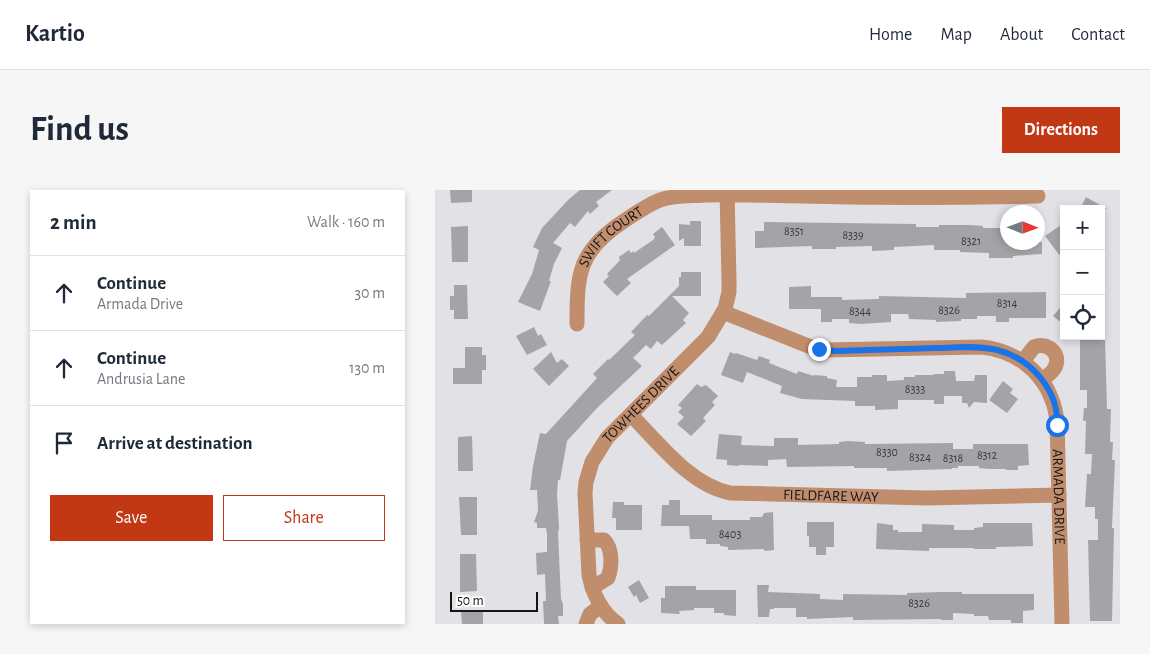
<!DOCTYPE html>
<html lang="en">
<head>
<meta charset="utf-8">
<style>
  body { margin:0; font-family:"Alegreya Sans",sans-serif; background:#f6f6f7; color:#1f2937 }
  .controls { position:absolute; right:15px; top:15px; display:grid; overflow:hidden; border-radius:0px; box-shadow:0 2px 8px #0003 }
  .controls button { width:45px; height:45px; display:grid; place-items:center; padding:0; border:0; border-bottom:1px solid #e0e1e3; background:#fff; color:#1f2937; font:25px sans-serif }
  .compass { position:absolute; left:565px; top:15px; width:45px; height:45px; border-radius:50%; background:#fff; box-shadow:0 2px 8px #0003; rotate:91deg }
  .scale { position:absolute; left:15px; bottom:12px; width:88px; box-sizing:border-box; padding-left:5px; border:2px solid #151516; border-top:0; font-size:14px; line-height:18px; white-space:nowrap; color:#151516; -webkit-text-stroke:4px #fff; paint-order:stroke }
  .stop { position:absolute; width:15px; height:15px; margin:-11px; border:4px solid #1a73e8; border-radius:50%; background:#fff }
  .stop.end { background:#1a73e8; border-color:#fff; box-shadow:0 1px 5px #0008 }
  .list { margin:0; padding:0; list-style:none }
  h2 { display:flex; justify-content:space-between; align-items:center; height:65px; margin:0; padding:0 20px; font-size:21px }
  h2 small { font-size:16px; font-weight:400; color:#747a83 }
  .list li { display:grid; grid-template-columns:32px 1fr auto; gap:15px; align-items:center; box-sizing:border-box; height:75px; padding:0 20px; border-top:1px solid #e0e1e3 }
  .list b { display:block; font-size:19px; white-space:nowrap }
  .list p { margin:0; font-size:16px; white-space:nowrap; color:#747a83 }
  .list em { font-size:16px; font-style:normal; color:#747a83 }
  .actions { display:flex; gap:10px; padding:15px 20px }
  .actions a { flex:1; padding:11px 0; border:1px solid #c23814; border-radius:0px; text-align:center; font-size:18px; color:#c23814 }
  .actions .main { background:#c23814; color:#fff }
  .icon { flex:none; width:28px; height:28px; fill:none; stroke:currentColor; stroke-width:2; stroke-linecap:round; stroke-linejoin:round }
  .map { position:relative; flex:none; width:685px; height:434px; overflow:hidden; border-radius:0px }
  header { display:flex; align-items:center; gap:30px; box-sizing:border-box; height:70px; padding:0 25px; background:#fff; border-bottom:1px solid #e0e1e3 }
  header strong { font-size:24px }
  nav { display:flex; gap:28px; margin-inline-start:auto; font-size:18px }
  .intro { display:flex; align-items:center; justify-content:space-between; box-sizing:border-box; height:120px; padding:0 30px }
  h1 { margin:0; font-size:35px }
  .button { padding:12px 22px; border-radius:0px; background:#c23814; color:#fff; font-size:18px; font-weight:700 }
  main { display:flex; gap:30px; padding:0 30px }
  aside { flex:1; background:#fff; border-radius:0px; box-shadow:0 2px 8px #0003 }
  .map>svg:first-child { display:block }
</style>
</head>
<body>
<header>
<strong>Kartio</strong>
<nav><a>Home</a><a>Map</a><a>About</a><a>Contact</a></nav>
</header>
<div class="intro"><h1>Find us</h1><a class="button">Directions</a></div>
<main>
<aside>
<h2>2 min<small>Walk · 160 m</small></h2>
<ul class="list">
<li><svg class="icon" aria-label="ahead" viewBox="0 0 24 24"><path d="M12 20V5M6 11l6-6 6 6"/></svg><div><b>Continue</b><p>Armada Drive</p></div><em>30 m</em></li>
<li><svg class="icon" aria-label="ahead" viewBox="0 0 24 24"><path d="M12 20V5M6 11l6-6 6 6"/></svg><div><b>Continue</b><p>Andrusia Lane</p></div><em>130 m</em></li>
<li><svg class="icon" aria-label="arrive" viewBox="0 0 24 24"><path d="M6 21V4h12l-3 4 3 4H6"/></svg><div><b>Arrive at destination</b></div></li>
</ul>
<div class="actions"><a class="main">Save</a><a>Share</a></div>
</aside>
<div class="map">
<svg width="685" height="434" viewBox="0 0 685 434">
  <rect width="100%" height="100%" fill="#e2e2e6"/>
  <path fill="#a4a4a8" d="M 15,0 L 37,0 L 37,12 L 16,13 Z
    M 145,0 L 177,0 L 161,12 L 164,16 L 155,24 L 153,21 L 140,37 L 135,33 L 118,53 L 127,58 L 119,74 L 114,91 L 116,91 L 105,121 L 83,112 L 97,84 L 104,60 L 98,57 L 107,38 L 134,9 Z
    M 651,7 L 672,19 L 645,19 Z
    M 255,31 L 266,31 L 266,56 L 249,56 L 249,48 L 244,51 L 244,34 L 255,35 Z
    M 329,32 L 481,34 L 481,37 L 504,37 L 504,35 L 535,35 L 548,36 L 548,38 L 572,38 L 572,52 L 607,52 L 607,64 L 578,66 L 578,68 L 554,68 L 554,63 L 525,62 L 525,60 L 499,60 L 499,55 L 459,57 L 459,60 L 437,61 L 437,56 L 401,57 L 401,59 L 377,59 L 377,56 L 320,58 L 320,41 L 329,41 Z
    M 629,33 L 629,71 L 610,46 Z
    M 33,36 L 33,72 L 17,72 L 16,37 Z
    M 227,37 L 240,55 L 192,89 L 196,93 L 182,106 L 168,92 L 174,86 L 172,84 L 185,70 L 184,67 L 194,60 L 196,63 L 199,61 L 199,63 L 218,50 L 220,47 L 218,44 Z
    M 246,82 L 266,82 L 266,106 L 237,106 L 254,123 L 248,130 L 251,133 L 227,155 L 222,151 L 216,159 L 211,155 L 198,168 L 207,176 L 162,218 L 132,251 L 125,290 L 123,290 L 122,304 L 124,338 L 123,343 L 126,409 L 128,414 L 128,426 L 123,426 L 124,434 L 109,434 L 108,411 L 111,411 L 110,384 L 102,385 L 101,363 L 112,362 L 112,344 L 111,338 L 102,338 L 102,333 L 99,332 L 103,321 L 102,300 L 95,300 L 98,276 L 105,243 L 111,244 L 162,188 L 158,184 L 173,169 L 174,170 L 200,145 L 196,142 L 212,125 L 214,126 L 244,96 L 244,87 L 246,87 Z
    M 19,95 L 32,95 L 33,129 L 19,129 L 19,120 L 15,120 L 15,106 L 19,106 Z
    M 376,96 L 376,107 L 407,107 L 407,110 L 444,109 L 444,106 L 531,108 L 531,103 L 611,102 L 611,128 L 574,128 L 574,132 L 561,132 L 561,126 L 542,126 L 542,129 L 526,129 L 526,131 L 501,132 L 501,130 L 474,129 L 473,124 L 456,124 L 456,132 L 426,134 L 414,133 L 414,129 L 397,129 L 397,132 L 386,132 L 386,119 L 354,119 L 354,97 Z
    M 629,113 L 629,135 L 618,126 Z
    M 99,137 L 103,146 L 106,144 L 112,155 L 92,165 L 81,146 Z
    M 645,147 L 670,147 L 672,219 L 676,219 L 675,252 L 678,252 L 677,270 L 680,270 L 677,338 L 679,338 L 677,431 L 655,431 L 653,350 L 663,350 L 663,329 L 660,329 L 660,317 L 650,317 L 652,284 L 656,284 L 657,264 L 650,264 L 651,231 L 648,231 L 649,218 L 652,218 L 652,200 L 645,200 Z
    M 30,157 L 47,157 L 47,165 L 51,165 L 51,180 L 47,180 L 47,194 L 18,194 L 18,178 L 30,178 Z
    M 116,162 L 122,173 L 127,169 L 134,176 L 114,196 L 98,179 Z
    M 295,162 L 300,164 L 301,163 L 322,170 L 324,166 L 335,170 L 334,173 L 362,184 L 363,181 L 379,186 L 379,185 L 392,186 L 392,188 L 402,190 L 401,197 L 422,197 L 422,187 L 437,187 L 437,185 L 452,185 L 452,191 L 469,190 L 469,187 L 480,187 L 480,185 L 499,185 L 499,184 L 509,184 L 509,181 L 520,181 L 521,191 L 539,191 L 540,185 L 552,185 L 552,213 L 539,212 L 534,218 L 532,213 L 527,213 L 527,206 L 509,206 L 509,214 L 499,214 L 499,210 L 463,210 L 463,219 L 440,220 L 440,216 L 420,216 L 420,211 L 367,209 L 345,203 L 347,196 L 312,182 L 308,193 L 286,185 Z
    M 568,191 L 578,199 L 575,203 L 583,209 L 572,223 L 554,210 Z
    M 262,194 L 266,197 L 271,195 L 283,206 L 277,212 L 280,215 L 268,228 L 271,231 L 256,246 L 242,234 L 249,227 L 243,222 L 247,218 L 243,215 Z
    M 284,244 L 307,246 L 306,255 L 339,256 L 339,248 L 363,248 L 363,255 L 404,254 L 404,252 L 413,251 L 430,252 L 430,254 L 518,253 L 518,259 L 538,259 L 538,254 L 593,254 L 594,275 L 583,276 L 583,280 L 571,280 L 571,279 L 554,279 L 544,278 L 544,276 L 523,276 L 523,278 L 517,278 L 517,279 L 452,281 L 452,278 L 419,278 L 419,276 L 352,277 L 351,269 L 333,270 L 333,276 L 304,275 L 304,276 L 292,275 L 292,270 L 281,269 Z
    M 37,246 L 38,281 L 23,281 L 23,247 Z
    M 24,307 L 42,307 L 42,345 L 26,345 Z
    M 234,310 L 245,310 L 245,325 L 277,325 L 277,330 L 315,330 L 315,327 L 327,327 L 329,323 L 338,322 L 339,360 L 329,361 L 329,359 L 293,360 L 293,357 L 285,356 L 285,354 L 271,354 L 271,349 L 255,349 L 254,336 L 226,336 L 227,315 L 234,315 Z
    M 178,312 L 189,312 L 189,315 L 207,315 L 207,340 L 181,340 L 181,328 L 177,328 Z
    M 372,332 L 399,332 L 399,357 L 391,357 L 391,365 L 381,365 L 381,357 L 374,357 L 374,346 L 372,346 Z
    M 442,333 L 458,335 L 458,340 L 463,340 L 463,342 L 487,342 L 487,334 L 519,335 L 519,340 L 539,340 L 539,338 L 548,337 L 548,333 L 597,333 L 598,356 L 561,357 L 561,359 L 539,359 L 539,358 L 494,358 L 494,361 L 441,359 Z
    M 25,364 L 41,364 L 42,401 L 25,402 Z
    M 204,390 L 214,408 L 205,413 L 201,405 L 199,407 L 193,397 Z
    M 322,395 L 334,395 L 333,402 L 385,404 L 385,409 L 408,410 L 408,404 L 472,405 L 472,403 L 507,402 L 527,402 L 527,404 L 599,404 L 599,420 L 588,421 L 588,433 L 576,433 L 576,430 L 554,430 L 553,426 L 539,426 L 539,424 L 518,423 L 518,430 L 506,430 L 506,429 L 418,430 L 418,427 L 372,429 L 372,427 L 361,427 L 361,418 L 339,418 L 339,419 L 335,419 L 334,427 L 323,427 Z
    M 230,396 L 261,396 L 261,400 L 301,400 L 301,426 L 289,425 L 289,423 L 279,423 L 279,418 L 259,418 L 259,420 L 244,421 L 245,424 L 226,423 L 226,408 L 230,408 Z
    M 48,421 L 48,434 L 27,434 L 26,422 Z"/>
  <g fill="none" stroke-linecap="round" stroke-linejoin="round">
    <g stroke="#c18e6d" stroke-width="15">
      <path id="s1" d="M 288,122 L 376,157 L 389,160 L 546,157 C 578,160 606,179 617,210 C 620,216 620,222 622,229 L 627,434"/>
      <path id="s2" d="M 142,134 C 142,84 143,61 189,31 C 200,24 212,15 225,10 C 239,5 254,6 270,5 C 302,4 335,6 368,6 C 446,8 524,8 603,6"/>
      <path d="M 588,171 L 599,157 C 613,151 628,165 619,179 C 616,184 611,187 606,190"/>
      <path id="s3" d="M 196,225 C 224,253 255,295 295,303 L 492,308 L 624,305"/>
      <path d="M 152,350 L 169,350 C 178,359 177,377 173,388 L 157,398"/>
      <path d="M 151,434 L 155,424 L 166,416"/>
      <path id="s4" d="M 183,434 C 166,422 158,404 154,385 L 150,303 L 151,292 L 157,272 L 172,248 L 273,147 L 290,119 L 294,102 L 294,91 L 292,0"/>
    </g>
  </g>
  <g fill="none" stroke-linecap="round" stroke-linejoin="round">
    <path stroke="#1a73e8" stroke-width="6" d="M 384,159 L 401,161 C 434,160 468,159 501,158 C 521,158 543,155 562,160 C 595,168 624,200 622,235"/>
  </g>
  <g text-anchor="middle" stroke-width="4" stroke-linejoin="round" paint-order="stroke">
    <g font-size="12" fill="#39393a">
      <text x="359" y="45">8351</text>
      <text x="418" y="49">8339</text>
      <text x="536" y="55">8321</text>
      <text x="572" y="117">8314</text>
      <text x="514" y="124">8326</text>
      <text x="425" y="125">8344</text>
      <text x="480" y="203">8333</text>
      <text x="452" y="266">8330</text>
      <text x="552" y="269">8312</text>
      <text x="485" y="271">8324</text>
      <text x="518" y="272">8318</text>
      <text x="295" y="348">8403</text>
      <text x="484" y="417">8326</text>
    </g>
    <g font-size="15" fill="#151516" stroke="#fff">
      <text dy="5" stroke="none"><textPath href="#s2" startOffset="100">SWIFT COURT</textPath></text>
      <text dy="5" stroke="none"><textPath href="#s4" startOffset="248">TOWHEES DRIVE</textPath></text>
      <text dy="5" stroke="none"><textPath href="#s3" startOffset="229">FIELDFARE WAY</textPath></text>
      <text dy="5" stroke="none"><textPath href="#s1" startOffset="456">ARMADA DRIVE</textPath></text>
    </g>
  </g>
</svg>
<div class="controls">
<button>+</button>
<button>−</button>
<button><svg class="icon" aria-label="locate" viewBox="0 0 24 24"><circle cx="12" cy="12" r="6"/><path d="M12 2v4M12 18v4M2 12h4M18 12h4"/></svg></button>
</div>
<svg class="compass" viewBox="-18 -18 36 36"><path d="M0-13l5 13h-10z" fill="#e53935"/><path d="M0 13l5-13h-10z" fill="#747a83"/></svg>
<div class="scale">50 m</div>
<div class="stop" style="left:622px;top:235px"></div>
<div class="stop end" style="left:384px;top:159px"></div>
</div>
</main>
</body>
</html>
